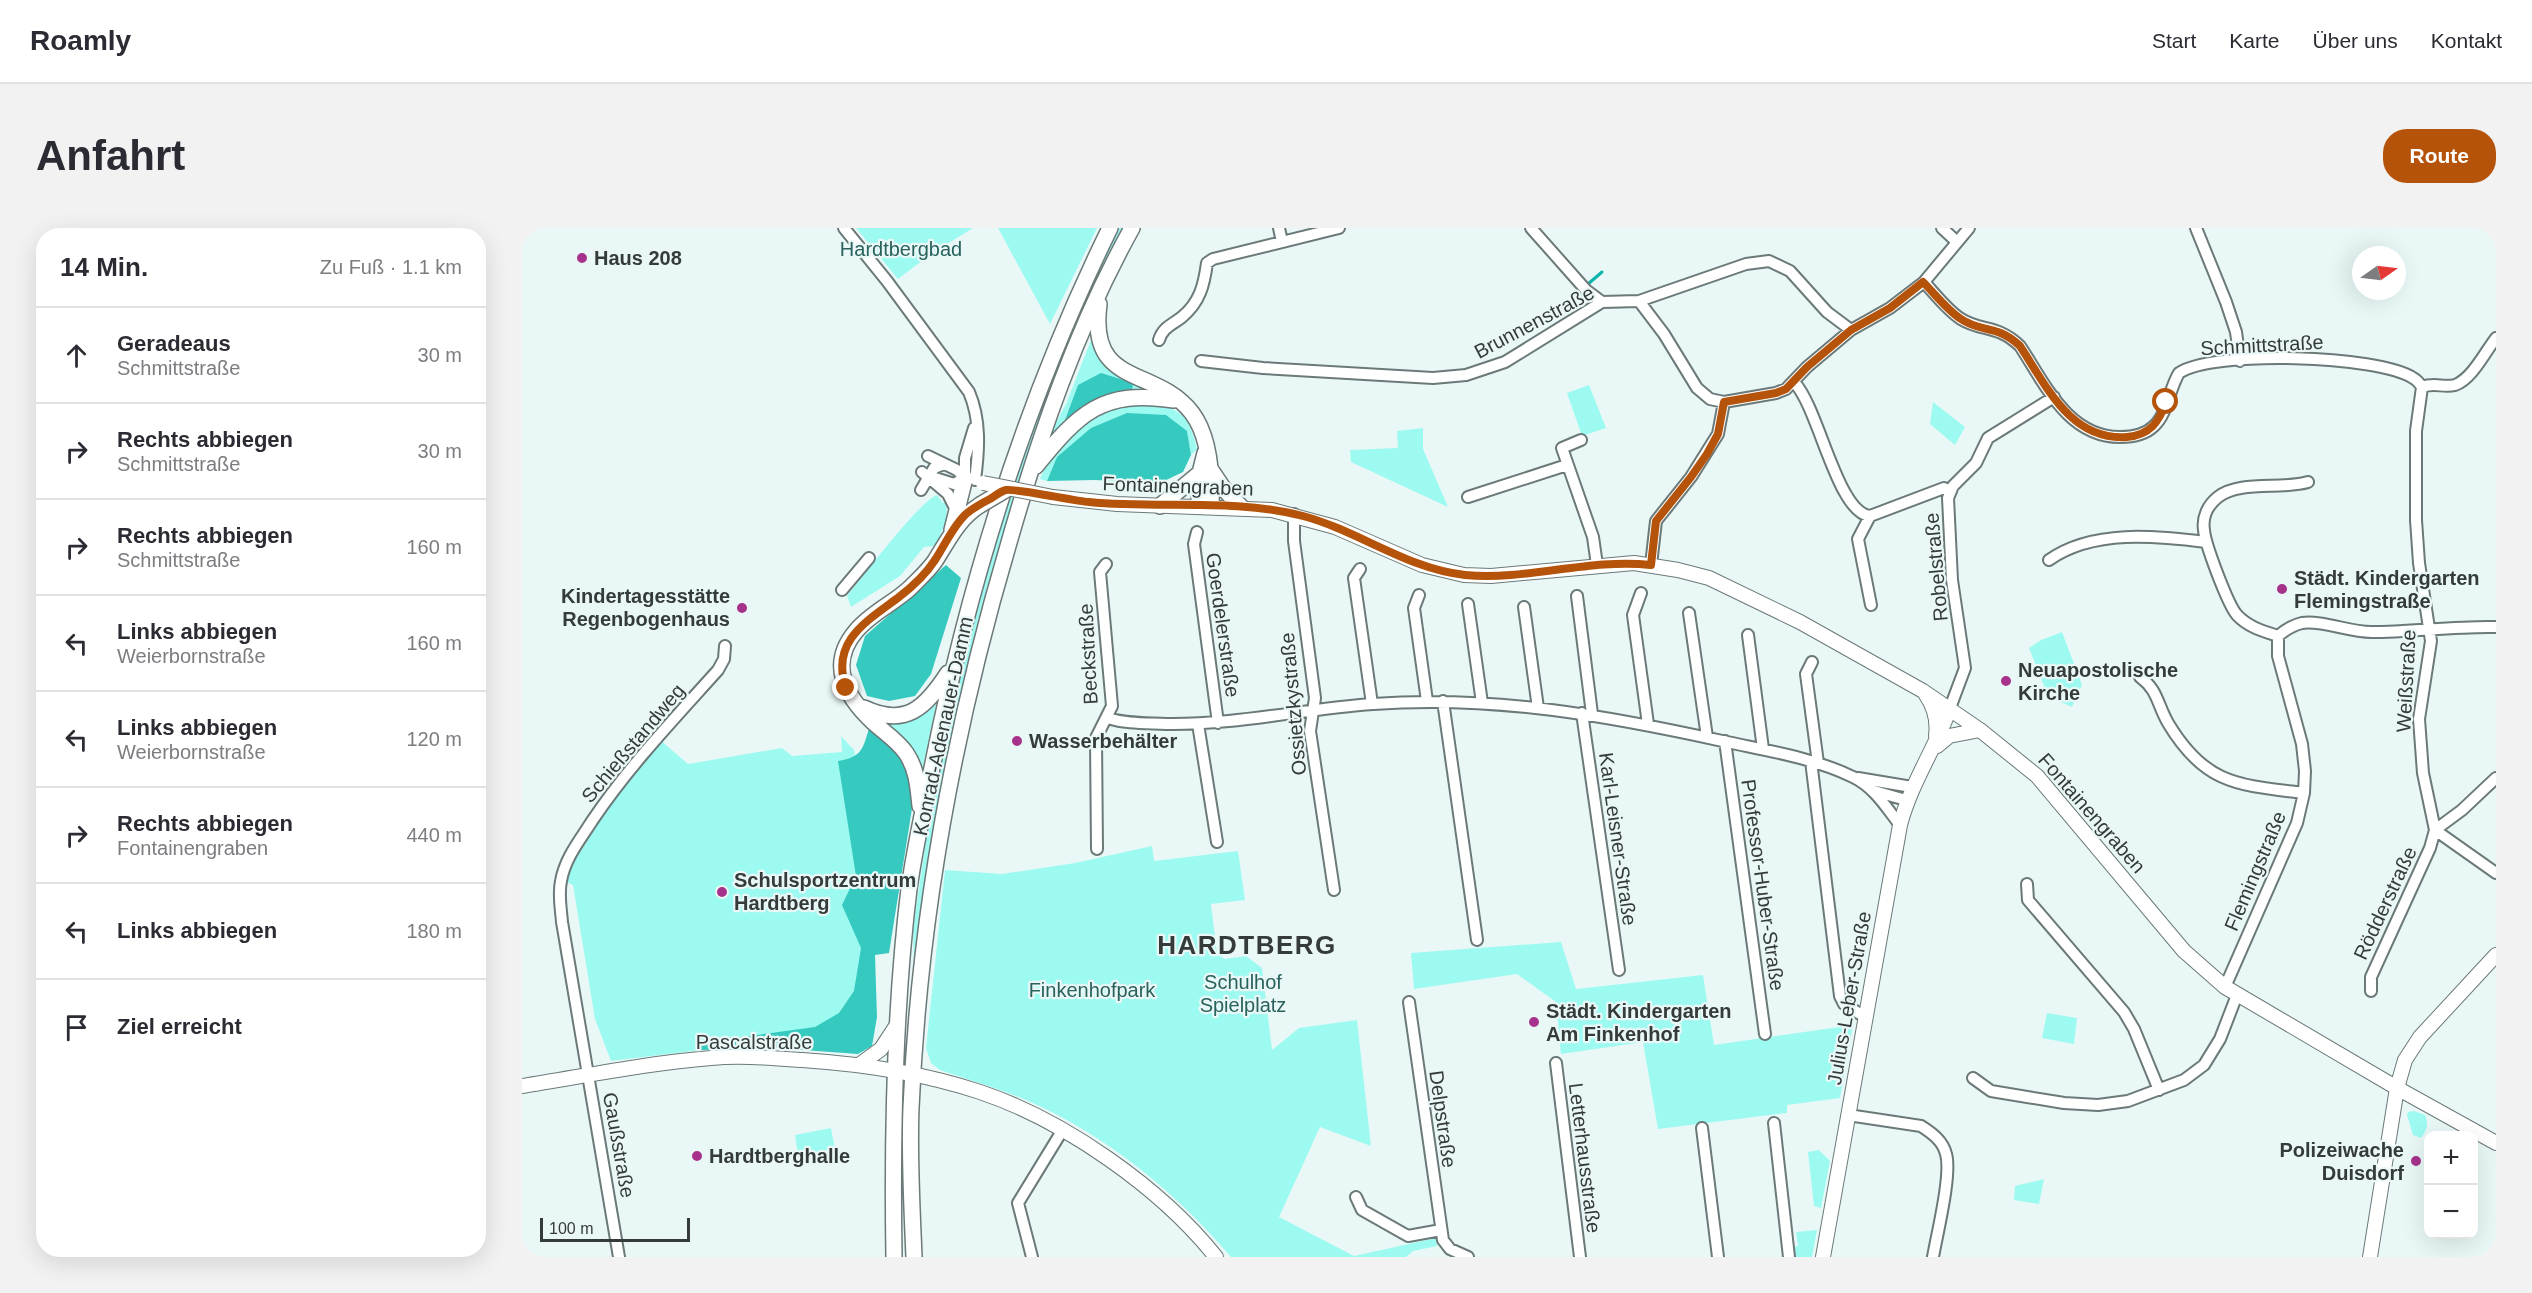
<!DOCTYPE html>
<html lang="de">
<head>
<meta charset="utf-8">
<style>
  body { margin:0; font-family:Arial,sans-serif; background:#f2f2f3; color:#2b2b33 }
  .controls { position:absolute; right:18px; bottom:18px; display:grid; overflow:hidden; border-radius:12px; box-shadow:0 6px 24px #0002 }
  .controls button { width:54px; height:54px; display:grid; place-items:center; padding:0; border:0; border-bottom:2px solid #e1e1e2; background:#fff; color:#2b2b33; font:30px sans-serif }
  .compass { position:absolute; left:1830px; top:18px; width:54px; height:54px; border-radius:50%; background:#fff; box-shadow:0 6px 24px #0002; rotate:76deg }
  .scale { position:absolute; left:18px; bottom:15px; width:150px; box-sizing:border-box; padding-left:6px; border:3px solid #353b3b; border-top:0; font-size:16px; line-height:21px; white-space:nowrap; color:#353b3b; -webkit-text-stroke:4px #e9f8f7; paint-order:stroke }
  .stop { position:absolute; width:18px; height:18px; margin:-14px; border:4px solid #b45309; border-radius:50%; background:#fff }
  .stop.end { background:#b45309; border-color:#fff; box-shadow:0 2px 6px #0008 }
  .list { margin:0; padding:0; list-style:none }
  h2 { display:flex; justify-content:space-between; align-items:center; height:78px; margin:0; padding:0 24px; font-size:26px }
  h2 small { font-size:20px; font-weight:400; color:#7c7c81 }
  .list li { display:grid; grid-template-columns:39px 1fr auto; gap:18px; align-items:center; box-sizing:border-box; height:96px; padding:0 24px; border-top:2px solid #e1e1e2 }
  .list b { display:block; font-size:22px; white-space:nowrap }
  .list p { margin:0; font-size:20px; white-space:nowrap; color:#7c7c81 }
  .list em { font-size:20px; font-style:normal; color:#7c7c81 }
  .icon { flex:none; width:33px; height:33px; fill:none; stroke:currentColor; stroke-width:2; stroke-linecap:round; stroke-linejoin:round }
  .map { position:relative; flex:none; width:1974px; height:1029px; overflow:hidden; border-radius:24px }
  header { display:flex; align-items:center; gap:36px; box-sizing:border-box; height:84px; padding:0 30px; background:#fff; border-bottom:2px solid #e1e1e2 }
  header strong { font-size:28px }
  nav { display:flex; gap:33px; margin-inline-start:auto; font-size:21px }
  .intro { display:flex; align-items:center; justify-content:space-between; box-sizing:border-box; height:144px; padding:0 36px }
  h1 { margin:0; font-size:42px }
  .button { padding:15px 27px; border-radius:24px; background:#b45309; color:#fff; font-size:21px; font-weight:700 }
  main { display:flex; gap:36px; padding:0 36px }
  aside { flex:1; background:#fff; border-radius:24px; box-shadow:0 6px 24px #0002 }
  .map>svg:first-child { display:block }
</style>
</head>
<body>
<header>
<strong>Roamly</strong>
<nav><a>Start</a><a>Karte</a><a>Über uns</a><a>Kontakt</a></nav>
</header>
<div class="intro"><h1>Anfahrt</h1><a class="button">Route</a></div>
<main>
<aside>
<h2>14 Min.<small>Zu Fuß · 1.1 km</small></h2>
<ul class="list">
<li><svg class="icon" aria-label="ahead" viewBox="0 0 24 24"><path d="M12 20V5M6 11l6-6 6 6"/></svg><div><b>Geradeaus</b><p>Schmittstraße</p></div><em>30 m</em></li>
<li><svg class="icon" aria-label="right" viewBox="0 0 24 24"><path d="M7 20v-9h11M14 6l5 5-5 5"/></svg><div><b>Rechts abbiegen</b><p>Schmittstraße</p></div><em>30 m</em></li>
<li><svg class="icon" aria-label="right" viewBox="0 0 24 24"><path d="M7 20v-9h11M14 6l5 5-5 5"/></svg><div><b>Rechts abbiegen</b><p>Schmittstraße</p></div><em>160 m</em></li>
<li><svg class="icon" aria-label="left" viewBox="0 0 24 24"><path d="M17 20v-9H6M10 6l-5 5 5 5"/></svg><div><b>Links abbiegen</b><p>Weierbornstraße</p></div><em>160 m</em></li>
<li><svg class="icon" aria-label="left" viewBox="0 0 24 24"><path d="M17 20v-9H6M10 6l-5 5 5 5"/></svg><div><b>Links abbiegen</b><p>Weierbornstraße</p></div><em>120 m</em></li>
<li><svg class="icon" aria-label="right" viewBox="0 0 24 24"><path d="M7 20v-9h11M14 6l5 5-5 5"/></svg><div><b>Rechts abbiegen</b><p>Fontainengraben</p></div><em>440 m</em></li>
<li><svg class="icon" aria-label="left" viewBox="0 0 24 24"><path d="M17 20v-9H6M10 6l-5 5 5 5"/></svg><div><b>Links abbiegen</b></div><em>180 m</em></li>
<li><svg class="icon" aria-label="arrive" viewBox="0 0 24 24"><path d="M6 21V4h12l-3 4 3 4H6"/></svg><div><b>Ziel erreicht</b></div></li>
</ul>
</aside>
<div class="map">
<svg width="1974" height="1029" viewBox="0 0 1974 1029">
  <rect width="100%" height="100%" fill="#e9f8f7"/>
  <path fill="#9dfaf1" d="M 334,0 L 451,0 L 409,26 L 376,51 Z
    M 476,0 L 575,0 L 528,96 Z
    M 594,0 L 602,0 C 565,93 524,184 491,278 C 430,447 412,627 386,803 L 392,740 L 391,700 L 410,573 L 418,528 L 470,317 L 519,172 Z
    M 571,107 L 634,164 L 556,157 L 543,192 L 525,217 L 529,204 L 544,176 Z
    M 1067,157 L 1084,200 L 1060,208 L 1045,165 Z
    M 629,173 C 661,183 667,188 675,221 L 669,227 L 665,203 L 535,229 L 525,253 L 518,251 L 529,227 L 549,202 L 597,175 Z
    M 1411,174 L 1443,199 L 1433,217 L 1408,196 Z
    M 901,200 L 901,221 L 926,279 L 829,234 L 828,222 L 876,220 L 875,203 Z
    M 415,267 L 421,275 L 424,274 L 425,290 L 414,318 L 402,319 L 378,348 L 329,379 L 325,368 C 340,349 398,273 415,267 Z
    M 1540,404 L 1560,457 L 1550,479 L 1526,468 L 1507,420 L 1519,412 Z
    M 415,472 L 399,547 L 357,492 Z
    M 319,508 L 332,522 L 349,621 L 346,788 L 311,818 L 178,822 L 89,833 L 73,791 L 51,657 L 44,654 L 50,637 L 105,550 L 138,512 L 166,536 L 260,520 L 270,528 L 320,524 Z
    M 630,618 L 632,633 L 716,623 L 723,672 L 689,676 L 695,726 L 703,731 L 724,728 L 740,740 L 750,822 L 777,800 L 835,792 L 849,918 L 798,899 L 757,989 L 832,1028 L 914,1010 L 915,1018 L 891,1023 L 884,1029 L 709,1029 C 654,964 583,906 504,872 C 476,860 447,852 418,842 L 409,835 L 404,820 L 423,642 L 480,646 L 553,635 Z
    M 1039,714 L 1054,761 L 1181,747 L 1192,817 L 1331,797 L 1318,870 L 1265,877 L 1265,885 L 1136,901 L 1121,814 L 1039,826 L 1034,774 L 995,746 L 892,761 L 889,725 Z
    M 1525,785 L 1555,790 L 1552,816 L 1520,810 Z
    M 1892,883 L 1903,887 C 1907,896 1905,902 1899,910 L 1891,907 L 1885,887 L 1886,884 Z
    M 309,900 L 313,921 L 276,927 L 273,907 Z
    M 1297,922 L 1308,933 L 1299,980 L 1292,978 L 1286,924 Z
    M 1522,951 L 1517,976 L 1492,972 L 1493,958 Z
    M 1295,1002 L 1290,1029 L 1272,1029 L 1271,1019 L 1276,1018 L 1274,1004 Z"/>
  <path fill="#35c9bf" d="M 579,145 L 611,155 L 610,163 C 582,168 566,174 543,192 L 556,157 Z
    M 605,185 L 644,187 L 665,203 L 669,227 L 661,244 L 638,255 L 572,252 L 525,253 L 535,229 L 569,200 Z
    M 424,337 L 439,350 L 409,446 L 393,468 L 367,473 L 345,468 L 334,437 L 343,408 Z
    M 348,497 L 363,510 L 384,535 L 392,568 L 367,725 L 353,727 L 355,789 L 350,818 L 336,826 L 254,820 L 178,822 L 178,815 L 293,799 L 317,785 L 332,763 L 339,720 L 320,677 L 334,648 L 316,533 C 341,529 341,520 348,497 Z"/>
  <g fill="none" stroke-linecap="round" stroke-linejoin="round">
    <path stroke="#07b5ac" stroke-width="3" d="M 1066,56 L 1080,44"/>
    <defs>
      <path id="minor" d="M 322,0 L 365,53 L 447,164 C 459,192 457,222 453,252
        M 757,0 L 760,14
        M 1009,0 L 1064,62 L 1080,74
        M 1420,0 L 1434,13
        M 1674,0 L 1704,74 L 1714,104 L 1718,133
        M 1402,54 C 1413,66 1425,82 1439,91 C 1460,104 1475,96 1498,118 C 1523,156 1546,209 1598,209 C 1610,209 1623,207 1632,198 C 1646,185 1647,161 1657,145 C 1690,122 1856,127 1891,150 C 1895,152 1898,156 1900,159
        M 1117,73 L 1142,106 L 1175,160 L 1188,171 L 1202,174 L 1254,165 L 1264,161 L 1285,139 L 1329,102 L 1368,80 L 1402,54 L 1447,0
        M 637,112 C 641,99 650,97 660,89 C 678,74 682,57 685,35 L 691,31 L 817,0
        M 679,133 L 741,140 L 911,150 L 944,147 L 983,134 L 1080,74 L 1117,73 L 1224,36 L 1247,33 L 1268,43 L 1305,84 L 1329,102
        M 1272,154 C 1297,180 1315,285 1348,288 L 1422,260 L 1428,263
        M 1900,159 C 1913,154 1921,160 1933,157 C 1950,151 1963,124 1974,110
        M 1059,212 L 1040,220 L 1071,309 L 1075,337
        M 406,228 L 435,242 L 443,250
        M 400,244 L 426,266 L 434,282
        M 410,249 L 432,256 L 443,250
        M 443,250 L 443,230 L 452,200
        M 399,262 L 412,240 L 422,236
        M 946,269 L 1045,237
        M 772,286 L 772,313 L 793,470 L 788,503 L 812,662
        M 1348,288 L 1336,311 L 1349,377
        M 675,304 L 672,316 L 696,495
        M 1527,332 C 1571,301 1634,308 1684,314
        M 1129,337 L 1134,293 L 1169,249 L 1196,206 L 1202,174
        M 838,341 L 832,350 L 850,476
        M 320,362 L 347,330
        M 1119,365 L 1111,387 L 1126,496
        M 897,367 L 892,380 L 905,473
        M 1055,368 L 1070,486
        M 946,376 L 960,475
        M 1002,379 L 1016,480
        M 1167,385 L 1185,509
        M 1226,407 L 1241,521
        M 1756,408 C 1741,403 1726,399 1715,387 C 1706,377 1683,316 1682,302 C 1680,289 1686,277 1696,269 C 1718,252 1759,262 1786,254
        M 1290,434 L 1284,446 L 1296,535
        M 1618,449 C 1636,462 1635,476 1646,495 C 1683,557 1716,557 1782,565
        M 921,473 L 955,712
        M 1428,480 L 1443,440 L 1430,352 L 1426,270 L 1431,258 L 1454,235 L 1466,210 L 1532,169
        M 1060,485 L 1097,742
        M 585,490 C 605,496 624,495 644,496 C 714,497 781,481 851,476 C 972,467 1087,488 1205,514 C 1247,523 1292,530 1331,549 C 1352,559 1364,579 1378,597
        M 676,496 L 695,614
        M 1203,513 L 1243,806
        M 1289,533 L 1318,768 L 1322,776 L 1343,789
        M 1336,550 L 1390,559
        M 1352,563 L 1384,572
        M 1913,602 L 1940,582 L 1974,550
        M 1913,602 L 1974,645
        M 575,621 L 574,510 L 590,478 L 578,344 L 584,336
        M 1505,656 L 1506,672 L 1602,784 L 1612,801 L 1637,862
        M 1703,759 L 1775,595 L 1782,565 L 1783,543 L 1780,516 L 1756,428 L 1756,408 C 1763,402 1771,397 1780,395 C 1800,392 1827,404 1849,404 C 1891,404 1932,398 1974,399
        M 1849,763 L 1849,749 L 1908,620 L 1913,602 L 1901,545 L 1897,491 L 1909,413 L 1897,335 L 1894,292 L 1894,203 L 1900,159
        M 887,774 L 921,1012 L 928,1021 L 946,1029
        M 1034,835 L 1058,1029
        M 1451,850 L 1469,863 L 1542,875 L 1576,877 L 1606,873 L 1662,852 L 1682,837 L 1698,811 L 1715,767
        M 1326,887 L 1399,898 C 1410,905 1421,913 1424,926 C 1430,946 1415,1006 1411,1029
        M 1252,895 L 1267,1029
        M 1180,900 L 1196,1029
        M 834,969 L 840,982 L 886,1008 L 919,1002
        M 97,1029 L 40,694 C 39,681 36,667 39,653 C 43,630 58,612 70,593 C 107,538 152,491 196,442 L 202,431 L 203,418
        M 510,1029 L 496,975 L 540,903"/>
      <path id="tertiary" d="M 531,269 L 595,276 L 750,282 L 813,299 L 900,337 L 942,347 L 969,348 L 1112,335 L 1156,342 L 1187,350 L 1278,394 L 1401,463 L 1458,502 L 1515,548 L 1662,723 L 1703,759 L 1875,860 L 1974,915
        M 1404,467 C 1413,480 1416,493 1414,508
        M 1415,518 L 1427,508 L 1458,502
        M 337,837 L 359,821 L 376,795
        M 0,858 C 63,848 126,835 189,830 C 219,827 250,830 280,832 C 340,836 401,845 458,864 C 542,892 639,960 694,1029
        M 1301,1029 L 1378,597 C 1389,555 1413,521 1428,480
        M 1848,1029 L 1875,860 L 1883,832 L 1898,809 L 1974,727"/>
      <path id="secondary" d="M 577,76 C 566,161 633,137 670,185 C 688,209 690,249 689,278
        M 514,238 C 557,185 580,161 652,172
        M 689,242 L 701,260 L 719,279
        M 638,278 L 678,245
        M 677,278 L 678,245 L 683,225
        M 430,302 L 443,250
        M 342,480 C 384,500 404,479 426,445
        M 398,578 C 396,559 395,541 384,525 C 375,512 363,505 351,494 C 323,468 306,436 334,403 C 349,385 372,375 388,360 C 397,351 406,343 413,333 C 427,311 436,291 458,277
        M 372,1029 C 370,907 372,783 387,661 C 393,617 403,574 412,530 C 449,346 505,169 588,0
        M 392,1029 C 390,979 387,929 389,880 C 397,689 432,501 486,318 C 517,209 555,99 610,0"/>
    </defs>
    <use href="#minor" stroke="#6b7978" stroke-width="14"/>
    <use href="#tertiary" stroke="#6b7978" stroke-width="16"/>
    <use href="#secondary" stroke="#6b7978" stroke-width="18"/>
    <use href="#minor" stroke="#fff" stroke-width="10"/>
    <use href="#tertiary" stroke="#fff" stroke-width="14"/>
    <use href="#secondary" stroke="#fff" stroke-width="15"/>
    <defs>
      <path id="tertiary-bridge" d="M 461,255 L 531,269"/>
      <path id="secondary-bridge" d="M 458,277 L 485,261"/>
    </defs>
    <use href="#tertiary-bridge" stroke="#6b7978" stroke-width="16" stroke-linecap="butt"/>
    <use href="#secondary-bridge" stroke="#6b7978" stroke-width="18" stroke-linecap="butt"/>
    <use href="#tertiary-bridge" stroke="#fff" stroke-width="14"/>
    <use href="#secondary-bridge" stroke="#fff" stroke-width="15"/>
  </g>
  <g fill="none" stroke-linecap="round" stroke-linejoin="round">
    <path stroke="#b45309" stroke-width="8" d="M 324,460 C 308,413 345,393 377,369 C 390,359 404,346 413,332 C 423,317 431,298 444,286 C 451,280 460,275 468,271 C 473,268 479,263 484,262 C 492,260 553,273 567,274 C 638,281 712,270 781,288 C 837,303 885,341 943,347 C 1005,353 1067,330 1129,337 L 1134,293 L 1169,249 L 1185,226 L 1196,206 L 1202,174 L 1254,165 L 1264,161 L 1285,139 L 1329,102 L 1368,80 L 1401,54 C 1413,66 1425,82 1439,91 C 1459,105 1475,96 1498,118 C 1525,159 1549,213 1605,209 C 1628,207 1637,194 1644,174"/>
  </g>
  <g fill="#a7328c" stroke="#e9f8f7" stroke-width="2">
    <circle cx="60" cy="30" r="6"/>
    <circle cx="1760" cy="361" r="6"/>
    <circle cx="220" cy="380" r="6"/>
    <circle cx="1484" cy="453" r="6"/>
    <circle cx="495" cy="513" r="6"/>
    <circle cx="200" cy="664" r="6"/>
    <circle cx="1012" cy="794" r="6"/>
    <circle cx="175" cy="928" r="6"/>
    <circle cx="1894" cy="933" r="6"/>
  </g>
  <g text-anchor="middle" stroke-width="4.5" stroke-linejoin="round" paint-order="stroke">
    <g font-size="20" fill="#29625d" stroke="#e9f8f7">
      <text x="379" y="28">Hardtbergbad</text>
      <text x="721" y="761">Schulhof<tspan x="721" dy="23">Spielplatz</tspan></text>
      <text x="570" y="769">Finkenhofpark</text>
    </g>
    <g font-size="20" font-weight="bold" fill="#353b3b" stroke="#e9f8f7" text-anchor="start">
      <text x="72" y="37">Haus 208</text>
      <text x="1772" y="357">Städt. Kindergarten<tspan x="1772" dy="23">Flemingstraße</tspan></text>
      <text x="208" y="375" text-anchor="end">Kindertagesstätte<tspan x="208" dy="23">Regenbogenhaus</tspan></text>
      <text x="1496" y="449">Neuapostolische<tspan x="1496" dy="23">Kirche</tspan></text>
      <text x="507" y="520">Wasserbehälter</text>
      <text x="212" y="659">Schulsportzentrum<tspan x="212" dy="23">Hardtberg</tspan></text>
      <text x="1024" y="790">Städt. Kindergarten<tspan x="1024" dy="23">Am Finkenhof</tspan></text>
      <text x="1882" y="929" text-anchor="end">Polizeiwache<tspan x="1882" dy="23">Duisdorf</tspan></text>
      <text x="187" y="935">Hardtberghalle</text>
    </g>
    <g font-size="20" fill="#353b3b" stroke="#e9f8f7">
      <text transform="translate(1012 94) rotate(-28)" y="7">Brunnenstraße</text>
      <text transform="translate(1740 117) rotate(-3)" y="7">Schmittstraße</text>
      <text transform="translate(656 258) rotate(2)" y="7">Fontainengraben</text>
      <text transform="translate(1414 339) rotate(-95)" y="7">Robelstraße</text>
      <text transform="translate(701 397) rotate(82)" y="7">Goerdelerstraße</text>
      <text transform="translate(566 426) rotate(-93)" y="7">Beckstraße</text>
      <text transform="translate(1884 453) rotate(-87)" y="7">Weißstraße</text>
      <text transform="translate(771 476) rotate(-95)" y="7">Ossietzkystraße</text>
      <text transform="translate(421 498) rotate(-78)" y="7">Konrad-Adenauer-Damm</text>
      <text transform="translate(111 515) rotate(-50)" y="7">Schießstandweg</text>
      <text transform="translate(1570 585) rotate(49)" y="7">Fontainengraben</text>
      <text transform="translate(1096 611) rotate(82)" y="7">Karl-Leisner-Straße</text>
      <text transform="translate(1733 643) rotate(-67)" y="7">Flemingstraße</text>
      <text transform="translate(1241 657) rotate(82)" y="7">Professor-Huber-Straße</text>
      <text transform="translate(1863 675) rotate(-65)" y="7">Rödderstraße</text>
      <text transform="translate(1327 770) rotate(-80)" y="7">Julius-Leber-Straße</text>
      <text x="232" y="821">Pascalstraße</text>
      <text transform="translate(921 891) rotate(82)" y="7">Delpstraße</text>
      <text transform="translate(97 917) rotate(80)" y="7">Gaußstraße</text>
      <text transform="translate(1063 930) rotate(83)" y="7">Letterhausstraße</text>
    </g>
    <g font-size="26" font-weight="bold" letter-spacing="1.5" fill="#353b3b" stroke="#e9f8f7">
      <text x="725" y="726">HARDTBERG</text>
    </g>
  </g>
</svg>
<div class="controls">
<button>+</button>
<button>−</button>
</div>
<svg class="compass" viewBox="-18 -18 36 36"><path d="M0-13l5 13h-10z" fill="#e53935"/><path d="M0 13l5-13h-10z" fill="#7c7c81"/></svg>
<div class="scale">100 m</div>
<div class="stop" style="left:1644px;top:174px"></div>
<div class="stop end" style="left:324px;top:460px"></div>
</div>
</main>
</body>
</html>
